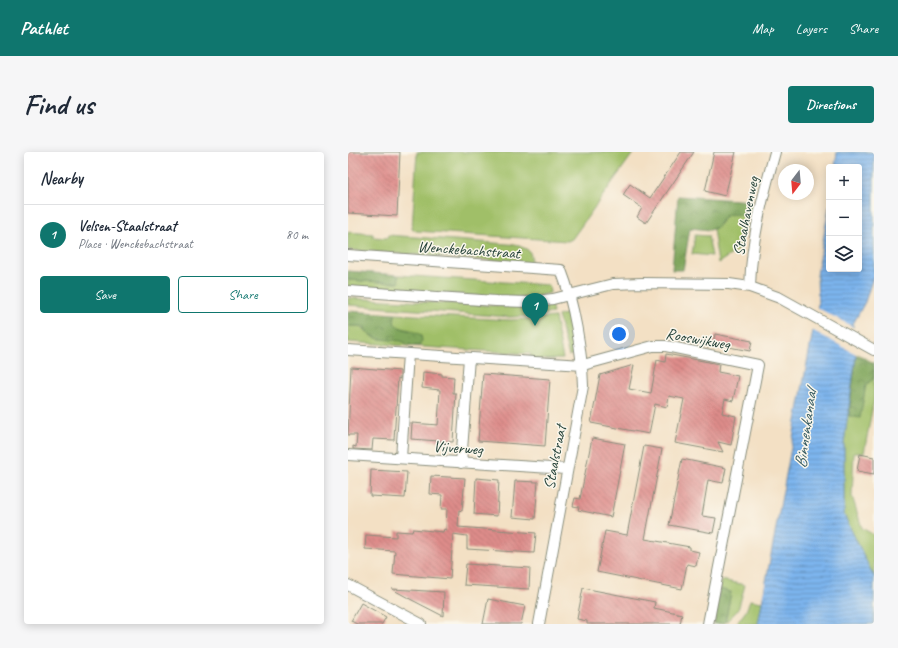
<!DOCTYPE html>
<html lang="en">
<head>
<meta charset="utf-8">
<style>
  body { margin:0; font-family:Caveat,sans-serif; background:#f6f6f7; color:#1f2937 }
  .controls { position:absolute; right:12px; top:12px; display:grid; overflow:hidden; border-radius:4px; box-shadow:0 2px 10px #0003 }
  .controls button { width:36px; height:36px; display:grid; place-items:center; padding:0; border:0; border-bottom:1px solid #e0e1e3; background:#fff; color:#1f2937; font:20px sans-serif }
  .compass { position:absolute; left:430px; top:12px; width:36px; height:36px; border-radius:50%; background:#fff; box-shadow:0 2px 10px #0003; rotate:196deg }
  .you { position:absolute; left:271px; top:182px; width:14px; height:14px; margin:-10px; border:3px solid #fff; border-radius:50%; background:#1a73e8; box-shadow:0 0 0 6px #1a73e833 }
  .badge { display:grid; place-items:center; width:26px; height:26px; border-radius:50%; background:#0f766e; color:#fff; font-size:13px; font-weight:700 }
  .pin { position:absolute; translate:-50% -33px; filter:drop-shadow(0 1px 2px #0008) }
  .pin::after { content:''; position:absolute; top:21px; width:14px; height:12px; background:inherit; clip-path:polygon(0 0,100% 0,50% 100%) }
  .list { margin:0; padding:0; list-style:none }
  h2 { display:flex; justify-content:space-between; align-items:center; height:52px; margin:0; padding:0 16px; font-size:17px }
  h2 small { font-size:13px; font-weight:400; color:#747a83 }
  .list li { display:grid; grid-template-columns:26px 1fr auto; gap:12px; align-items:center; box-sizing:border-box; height:60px; padding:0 16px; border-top:1px solid #e0e1e3 }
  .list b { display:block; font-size:15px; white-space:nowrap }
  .list p { margin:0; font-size:13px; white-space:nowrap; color:#747a83 }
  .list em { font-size:13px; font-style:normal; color:#747a83 }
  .actions { display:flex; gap:8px; padding:12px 16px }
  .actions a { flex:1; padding:9px 0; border:1px solid #0f766e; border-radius:4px; text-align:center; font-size:14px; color:#0f766e }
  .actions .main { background:#0f766e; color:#fff }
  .icon { flex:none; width:22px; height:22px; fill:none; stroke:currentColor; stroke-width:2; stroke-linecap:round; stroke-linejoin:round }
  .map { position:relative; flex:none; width:526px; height:472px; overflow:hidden; border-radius:4px }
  header { display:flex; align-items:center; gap:24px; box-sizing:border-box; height:56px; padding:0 20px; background:#0f766e; color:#fff }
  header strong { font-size:19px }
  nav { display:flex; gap:22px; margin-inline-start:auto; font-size:14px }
  .intro { display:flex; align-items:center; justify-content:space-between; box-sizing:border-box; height:96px; padding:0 24px }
  h1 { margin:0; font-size:28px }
  .button { padding:10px 18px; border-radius:4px; background:#0f766e; color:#fff; font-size:14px; font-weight:700 }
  main { display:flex; gap:24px; padding:0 24px }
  aside { flex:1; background:#fff; border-radius:4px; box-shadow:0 2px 10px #0003 }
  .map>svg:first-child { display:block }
</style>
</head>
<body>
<header>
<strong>Pathlet</strong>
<nav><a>Map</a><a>Layers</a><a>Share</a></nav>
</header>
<div class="intro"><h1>Find us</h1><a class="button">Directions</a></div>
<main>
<aside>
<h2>Nearby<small></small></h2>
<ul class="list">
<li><span class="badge">1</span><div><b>Velsen-Staalstraat</b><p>Place · Wenckebachstraat</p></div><em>80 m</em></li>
</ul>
<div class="actions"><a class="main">Save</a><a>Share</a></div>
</aside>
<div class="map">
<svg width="526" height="472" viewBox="0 0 526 472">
  <defs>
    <pattern id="forest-crowns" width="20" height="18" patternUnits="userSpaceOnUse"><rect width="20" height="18" fill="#80a65c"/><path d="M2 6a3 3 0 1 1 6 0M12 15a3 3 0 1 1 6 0" fill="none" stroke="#68884d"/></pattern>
    <pattern id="water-rules" width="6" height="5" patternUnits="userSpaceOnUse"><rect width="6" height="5" fill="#7db4ed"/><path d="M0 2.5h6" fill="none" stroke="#6694c1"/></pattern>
    <pattern id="building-back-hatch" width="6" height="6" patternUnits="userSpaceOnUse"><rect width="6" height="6" fill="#de8c8a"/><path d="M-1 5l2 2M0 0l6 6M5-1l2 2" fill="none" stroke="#b37472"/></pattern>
  </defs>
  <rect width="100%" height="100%" fill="#fbf7ec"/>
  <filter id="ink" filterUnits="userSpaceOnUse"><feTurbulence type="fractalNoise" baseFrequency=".025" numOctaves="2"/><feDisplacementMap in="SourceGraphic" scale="8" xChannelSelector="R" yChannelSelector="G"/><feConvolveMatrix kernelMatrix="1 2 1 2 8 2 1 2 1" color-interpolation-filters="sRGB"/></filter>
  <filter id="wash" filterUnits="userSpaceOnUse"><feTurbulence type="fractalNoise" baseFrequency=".012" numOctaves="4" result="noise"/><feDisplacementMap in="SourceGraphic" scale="16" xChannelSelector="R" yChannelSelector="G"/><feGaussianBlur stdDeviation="0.9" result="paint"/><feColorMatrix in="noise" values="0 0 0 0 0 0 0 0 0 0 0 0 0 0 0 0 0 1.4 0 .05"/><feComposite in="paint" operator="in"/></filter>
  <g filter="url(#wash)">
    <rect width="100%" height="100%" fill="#f3e0c4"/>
    <path fill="#a0bf67" stroke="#607e4e" d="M 69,0 L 286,0 L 224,87 L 220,89 L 68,79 L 64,76 Z
      M 387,61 L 402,64 L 390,98 L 370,111 L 365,77 L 372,72 L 377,64 Z
      M 0,80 L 25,82 L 25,85 L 39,86 L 40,83 L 172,93 L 173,95 C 182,97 185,103 182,111 L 0,98 Z
      M 347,83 L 360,84 L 364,104 L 344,102 Z
      M 50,123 L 201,133 L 202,141 L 183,146 L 148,145 L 0,135 L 0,128 L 50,131 Z
      M 0,146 L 155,154 L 203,152 L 205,161 L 187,164 L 162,165 L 0,153 Z
      M 220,161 L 228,196 L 226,201 L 221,204 L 210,164 Z
      M 47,162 L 163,168 L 207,165 L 215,207 L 182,208 L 183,202 L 0,190 L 0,174 L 11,174 L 26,185 L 66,179 L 49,175 L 46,171 Z
      M 508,201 L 526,211 L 526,247 L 516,301 L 506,301 L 504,344 L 514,376 L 526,383 L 526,425 L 496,363 L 496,291 Z
      M 373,428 L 397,433 L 390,458 L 377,471 L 383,440 L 371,437 Z
      M 402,448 L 414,450 L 410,472 L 388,472 L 398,459 Z"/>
    <path fill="url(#forest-crowns)" stroke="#507248" d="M 330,44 L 405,49 L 402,64 L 382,62 L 377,64 L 368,76 L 362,78 L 342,76 L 335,118 L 324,118 Z
      M 0,119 L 50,123 L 51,131 L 0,128 Z
      M 0,159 L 47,162 L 46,171 C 52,178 65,178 73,183 L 74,189 L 71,194 L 65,194 L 53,189 L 31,187 L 23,184 L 16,176 L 11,174 L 0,174 Z
      M 508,203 L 526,213 L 526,226 L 518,233 L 512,266 L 501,264 Z
      M 371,437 L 383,440 L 377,471 L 366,472 Z"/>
    <path fill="url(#water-rules)" stroke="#4e7890" d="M 489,0 L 526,0 L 526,122 L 517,150 L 505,172 L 508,203 L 496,291 L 496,363 L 526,425 L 526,472 L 410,472 L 470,152 L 469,123 L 481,55 L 481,117 L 511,117 L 511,15 L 487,15 Z"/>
    <path fill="#f3e0c4" d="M 468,155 L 507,176 L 510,203 L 462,177 Z"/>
    <g id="blocks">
      <path fill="url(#building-back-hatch)" d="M 0,0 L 52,0 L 49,64 L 0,61 Z
        M 333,0 L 346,0 L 298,71 L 289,65 L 294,56 L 275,43 L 282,32 L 302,46 Z
        M 366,0 L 388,0 L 377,44 L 357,39 Z
        M 367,182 L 404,189 L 402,199 L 365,192 Z
        M 318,202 L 371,212 L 370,220 L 390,224 L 385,249 L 377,247 L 374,261 L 388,264 L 383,293 L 370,290 L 375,300 L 327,291 L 336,247 L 321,244 L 319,255 L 307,252 L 301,282 L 243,271 L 252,223 L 286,213 L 281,237 L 303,241 L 309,208 L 317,210 Z
        M 3,215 L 52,219 L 52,227 L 50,226 L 46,288 L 25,287 L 24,298 L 5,297 L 5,294 L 8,295 L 9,283 L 0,283 Z
        M 75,220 L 94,222 L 94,224 L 106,225 L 105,241 L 108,241 L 105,290 L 63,287 L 64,271 L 90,273 L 92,238 L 74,236 Z
        M 135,222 L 202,227 L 197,294 L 130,289 Z
        M 244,286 L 277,292 L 263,365 L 230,358 L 231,355 L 225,354 L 227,346 L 232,347 Z
        M 296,294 L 314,297 L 297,387 L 342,395 L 342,398 L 351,400 L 348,414 L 339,412 L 334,437 L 249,420 L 257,379 L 279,383 Z
        M 512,302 L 526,305 L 526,322 L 509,319 Z
        M 334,307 L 378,316 L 375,331 L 360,328 L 354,364 L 368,366 L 365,381 L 321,373 Z
        M 23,318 L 59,320 L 57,346 L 22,344 Z
        M 83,324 L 117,326 L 114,359 L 111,358 L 110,375 L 188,381 L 186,401 L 119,397 L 119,384 L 105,382 L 102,427 L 45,422 L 47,399 L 17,397 L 18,383 L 48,385 L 48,379 L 64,380 L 65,377 L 95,380 L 96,377 L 98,378 L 99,357 L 93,357 L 94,343 L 82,342 Z
        M 128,326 L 151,328 L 149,364 L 126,362 Z
        M 167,329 L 190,330 L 187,367 L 164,365 Z
        M 118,412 L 182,416 L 181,437 L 116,433 Z
        M 235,436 L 307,450 L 306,456 L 334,462 L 332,472 L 239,472 L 239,469 L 229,467 Z
        M 44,437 L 96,440 L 95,464 L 64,448 Z
        M 140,447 L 177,454 L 173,472 L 135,472 Z
        M 13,451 L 38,465 L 34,472 L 9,472 L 3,469 Z"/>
    </g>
  </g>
  <g filter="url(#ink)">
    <use href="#blocks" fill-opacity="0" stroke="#898e7c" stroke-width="1"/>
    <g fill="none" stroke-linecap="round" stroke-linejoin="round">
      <defs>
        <path id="minor" d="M 0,103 L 213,118 C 226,151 234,199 235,234 L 191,472
          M 402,135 C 403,89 415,44 427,0
          M 0,139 L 148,149 L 180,150 L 205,147 L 265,132 L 294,131 L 381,132 L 402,135 L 432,146 L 526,198
          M 0,198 L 235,213 L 305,194 L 318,194 L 410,213 L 360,472
          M 0,303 L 219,317
          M 53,306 L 60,202
          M 113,311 L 121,206
          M 0,433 L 73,472"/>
      </defs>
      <use href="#minor" stroke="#898e7c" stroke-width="12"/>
      <use href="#minor" stroke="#fff" stroke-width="10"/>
    </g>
  </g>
  <g text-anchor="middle" stroke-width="3" stroke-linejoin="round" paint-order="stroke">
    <g font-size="16" fill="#1f3d34" stroke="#fbf7ec">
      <text transform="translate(397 64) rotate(-79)" y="6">Staalhavenweg</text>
      <text transform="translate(121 97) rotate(4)" y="6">Wenckebachstraat</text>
      <text transform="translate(350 186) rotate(10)" y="6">Rooswijkweg</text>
      <text transform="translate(110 295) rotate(4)" y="6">Vijverweg</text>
      <text transform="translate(206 305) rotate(-79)" y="6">Staalstraat</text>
    </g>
    <g font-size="17" font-style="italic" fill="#365b62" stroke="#fbf7ec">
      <text transform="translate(457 277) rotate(-82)" y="6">Binnenkanaal</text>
    </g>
  </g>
</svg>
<div class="controls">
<button>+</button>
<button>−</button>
<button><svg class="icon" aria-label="layers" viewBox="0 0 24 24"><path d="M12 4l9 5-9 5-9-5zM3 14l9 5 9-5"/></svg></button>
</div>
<svg class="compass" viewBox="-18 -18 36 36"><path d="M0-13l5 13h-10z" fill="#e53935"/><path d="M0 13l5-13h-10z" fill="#747a83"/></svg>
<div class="you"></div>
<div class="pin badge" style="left:187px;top:174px">1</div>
</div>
</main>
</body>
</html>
